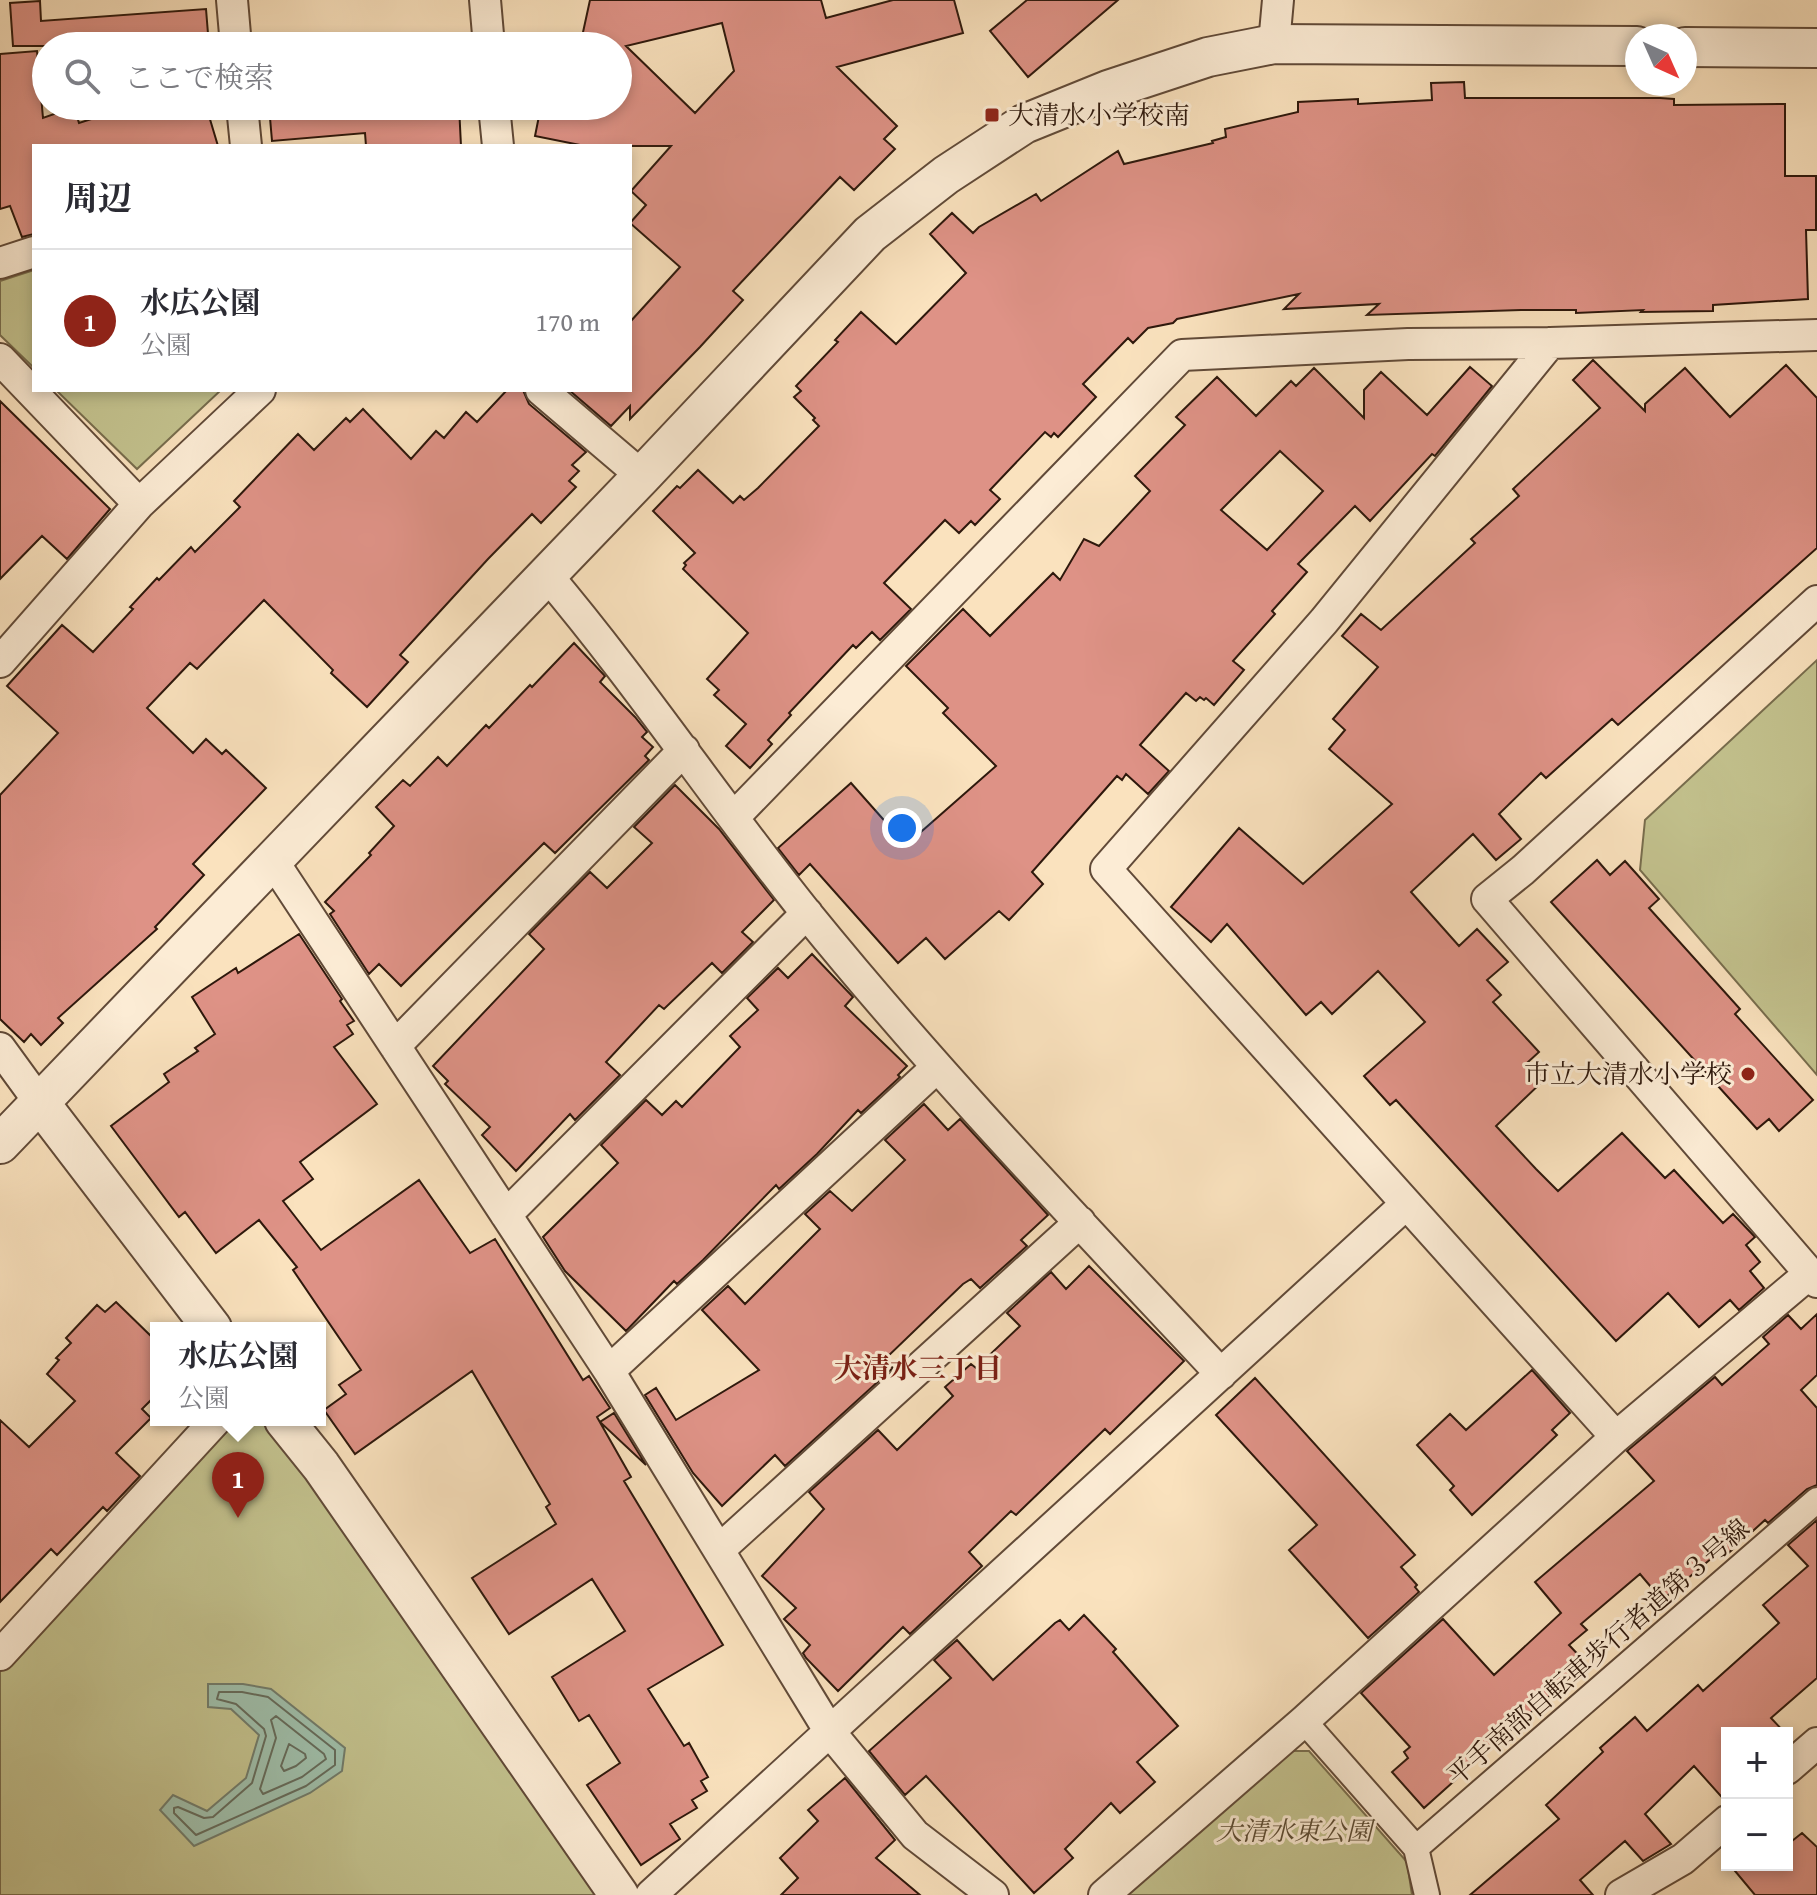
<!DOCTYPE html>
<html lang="ja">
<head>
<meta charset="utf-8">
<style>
  body { margin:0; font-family:"Gentium Book Plus","Noto Serif JP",serif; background:#f7f7f7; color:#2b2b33 }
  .controls { position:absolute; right:24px; bottom:24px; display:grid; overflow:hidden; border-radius:0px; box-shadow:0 4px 12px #0003 }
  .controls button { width:72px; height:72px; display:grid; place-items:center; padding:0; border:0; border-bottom:2px solid #e1e1e2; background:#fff; color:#2b2b33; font:40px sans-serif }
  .compass { position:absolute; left:1625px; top:24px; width:72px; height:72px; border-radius:50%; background:#fff; box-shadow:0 4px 12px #0003; rotate:135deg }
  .you { position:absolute; left:902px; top:828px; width:28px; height:28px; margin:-20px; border:6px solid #fff; border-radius:50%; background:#1a73e8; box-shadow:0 0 0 12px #1a73e833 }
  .badge { display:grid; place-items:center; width:52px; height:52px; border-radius:50%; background:#8f2418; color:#fff; font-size:26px; font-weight:700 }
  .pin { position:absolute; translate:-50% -66px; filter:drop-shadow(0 2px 4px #0008) }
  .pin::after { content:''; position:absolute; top:42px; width:28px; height:24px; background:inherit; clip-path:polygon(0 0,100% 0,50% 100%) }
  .popup { position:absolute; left:150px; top:1322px; width:176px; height:104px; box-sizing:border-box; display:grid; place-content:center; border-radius:0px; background:#fff; filter:drop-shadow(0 2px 6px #0005); font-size:26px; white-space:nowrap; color:#7c7c81 }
  .popup b { font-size:30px; color:#2b2b33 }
  .popup::after { content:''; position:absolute; left:50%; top:100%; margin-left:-16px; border:16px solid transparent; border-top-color:#fff }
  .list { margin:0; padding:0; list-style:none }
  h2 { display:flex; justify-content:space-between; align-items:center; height:104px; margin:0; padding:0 32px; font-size:34px }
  h2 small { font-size:26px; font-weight:400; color:#7c7c81 }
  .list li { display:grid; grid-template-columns:52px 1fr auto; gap:24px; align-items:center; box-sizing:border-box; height:144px; padding:0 32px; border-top:2px solid #e1e1e2 }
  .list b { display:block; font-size:30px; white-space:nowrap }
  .list p { margin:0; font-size:26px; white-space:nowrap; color:#7c7c81 }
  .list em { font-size:26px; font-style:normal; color:#7c7c81 }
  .icon { flex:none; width:44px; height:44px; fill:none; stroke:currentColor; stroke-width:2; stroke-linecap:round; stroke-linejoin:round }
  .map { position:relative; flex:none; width:1817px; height:1895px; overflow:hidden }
  .search { position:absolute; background:#fff; box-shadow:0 4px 12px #0003; left:32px; top:32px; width:600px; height:88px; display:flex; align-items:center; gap:20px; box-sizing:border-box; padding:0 28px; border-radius:44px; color:#7c7c81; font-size:30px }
  .panel { position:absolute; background:#fff; box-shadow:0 4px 12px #0003; left:32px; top:144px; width:600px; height:248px; border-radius:0px }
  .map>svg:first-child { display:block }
</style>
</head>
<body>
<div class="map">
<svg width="1817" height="1895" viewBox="0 0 1817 1895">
  <rect width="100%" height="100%" fill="#fae2be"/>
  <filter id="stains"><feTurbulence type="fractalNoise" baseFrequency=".0025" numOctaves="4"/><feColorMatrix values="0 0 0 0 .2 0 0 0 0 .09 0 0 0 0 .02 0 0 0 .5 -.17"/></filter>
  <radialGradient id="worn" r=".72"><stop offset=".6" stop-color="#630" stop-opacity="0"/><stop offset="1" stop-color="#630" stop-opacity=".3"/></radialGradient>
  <path fill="#c3c28e" stroke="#786d4d" stroke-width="2" d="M 34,270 L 34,368 L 0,335 L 0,281 Z
    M 56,390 L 221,390 L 137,469 Z
    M 1817,660 L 1817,1075 L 1640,870 L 1645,820 Z
    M 216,1420 L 280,1420 L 617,1895 L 0,1895 L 0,1655 Z
    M 1287,1751 L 1309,1751 L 1407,1862 L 1412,1895 L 1125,1895 Z"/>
  <path fill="#9fbfab" stroke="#727c6b" stroke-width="2" d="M 208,1684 L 243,1684 L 271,1689 L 345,1748 L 342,1771 L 310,1793 L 194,1846 L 160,1810 L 173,1795 L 207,1811 L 246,1778 L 259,1735 L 231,1709 L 208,1707 Z"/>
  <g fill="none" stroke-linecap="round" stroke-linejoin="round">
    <path stroke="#666c5c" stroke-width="2" d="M 219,1692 L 242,1692 L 268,1697 L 335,1750 L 335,1765 L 306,1786 L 196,1835 L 174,1813 L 174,1808 L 178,1807 L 204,1818 L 213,1817 L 252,1783 L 266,1736 L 264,1729 L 236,1704 L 217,1699 Z
      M 276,1716 L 324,1754 L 326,1759 L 302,1777 L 263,1794 L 260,1789 L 276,1738 L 271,1720 Z
      M 289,1744 L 305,1754 L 306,1758 L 296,1766 L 284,1771 L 281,1766 Z"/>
  </g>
  <path fill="#de9286" stroke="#2e180c" stroke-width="2" fill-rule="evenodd" d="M 590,0 L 821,0 L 826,18 L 893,0 L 954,0 L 963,33 L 837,67 L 897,126 L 884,139 L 895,149 L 854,190 L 840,177 L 733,291 L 743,300 L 700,347 L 630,419 L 630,406 L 611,426 L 569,390 L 630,390 L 630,322 L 680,267 L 630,223 L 646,205 L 631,191 L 671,146 L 585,146 L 535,136 L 541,106 L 618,106 L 618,46 L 580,46 ZM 722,23 L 734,71 L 695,113 L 626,46 Z
    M 1027,0 L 1118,0 L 1028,77 L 990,31 Z
    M 40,1 L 41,21 L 206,9 L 209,46 L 13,46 L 10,3 Z
    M 37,51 L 43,118 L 74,107 L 79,123 L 132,106 L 206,106 L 218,146 L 34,146 L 34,234 L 22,237 L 10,206 L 0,209 L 0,54 Z
    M 1464,82 L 1465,98 L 1660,98 L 1674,99 L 1674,105 L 1785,104 L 1785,176 L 1816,176 L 1816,230 L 1806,230 L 1808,299 L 1713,305 L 1713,311 L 1641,312 L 1643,310 L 1576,313 L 1576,310 L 1521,310 L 1367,315 L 1379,304 L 1284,309 L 1299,294 L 1177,319 L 1173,323 L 1148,328 L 1133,343 L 1128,338 L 1083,384 L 1096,397 L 1058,437 L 1054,433 L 1051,437 L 1045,432 L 990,490 L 1000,499 L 975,525 L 971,521 L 959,533 L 945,520 L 884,583 L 911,609 L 880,640 L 872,632 L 856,648 L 853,645 L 789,713 L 791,715 L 768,740 L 772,744 L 750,768 L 726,746 L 746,724 L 714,695 L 719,690 L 707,679 L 748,633 L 683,569 L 686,565 L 684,563 L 695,553 L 653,511 L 677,486 L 680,488 L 698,470 L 733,503 L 740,496 L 744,500 L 758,488 L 819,426 L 813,420 L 815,418 L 794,397 L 801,391 L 796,386 L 838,342 L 835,340 L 861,312 L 896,344 L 966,273 L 930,234 L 952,213 L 973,233 L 979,227 L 1036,194 L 1041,201 L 1118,151 L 1124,164 L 1213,143 L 1212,141 L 1226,137 L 1225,129 L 1298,112 L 1298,102 L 1358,99 L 1358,104 L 1432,100 L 1431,83 Z
    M 269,106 L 459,106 L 461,146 L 366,146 L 365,133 L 272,141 Z
    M 1593,360 L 1645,411 L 1645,404 L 1685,368 L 1730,417 L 1786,365 L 1817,398 L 1817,548 L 1618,725 L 1612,719 L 1546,778 L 1541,773 L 1499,814 L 1521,839 L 1496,860 L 1473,834 L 1411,892 L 1459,946 L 1477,929 L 1508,962 L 1487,980 L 1501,995 L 1493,1002 L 1539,1052 L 1528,1062 L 1545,1079 L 1496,1126 L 1536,1169 L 1558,1191 L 1622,1133 L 1665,1178 L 1674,1170 L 1723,1223 L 1733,1214 L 1755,1237 L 1746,1245 L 1760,1262 L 1750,1271 L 1764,1288 L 1739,1310 L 1730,1300 L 1699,1327 L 1668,1293 L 1616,1341 L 1396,1100 L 1390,1105 L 1364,1076 L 1425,1022 L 1378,971 L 1332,1014 L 1321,1002 L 1306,1015 L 1227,924 L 1211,942 L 1171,907 L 1239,828 L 1303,884 L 1392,804 L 1329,749 L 1345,730 L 1333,719 L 1378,667 L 1342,636 L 1361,614 L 1381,630 L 1475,543 L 1471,539 L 1519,496 L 1513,489 L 1600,408 L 1573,380 Z
    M 1470,367 L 1492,386 L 1435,456 L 1432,454 L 1370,521 L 1355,506 L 1298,564 L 1307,572 L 1272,611 L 1275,614 L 1233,661 L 1244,670 L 1214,705 L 1206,698 L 1204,700 L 1200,697 L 1196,701 L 1186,693 L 1140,745 L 1169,771 L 1148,794 L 1126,774 L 1122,780 L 1117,776 L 1032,872 L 1043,884 L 1009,920 L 999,911 L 945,959 L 926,938 L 898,963 L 810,864 L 799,875 L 778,848 L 851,783 L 906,845 L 996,766 L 943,713 L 948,708 L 906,666 L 963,609 L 990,636 L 1053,573 L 1060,580 L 1084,539 L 1099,546 L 1150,491 L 1135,476 L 1185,425 L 1176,417 L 1217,377 L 1256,416 L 1291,381 L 1296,386 L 1314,368 L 1364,418 L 1364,390 L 1381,372 L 1427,415 ZM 1280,451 L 1323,491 L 1267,550 L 1221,510 Z
    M 507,390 L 523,390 L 529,404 L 586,452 L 572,465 L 579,471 L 569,481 L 576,487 L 541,523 L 532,514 L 488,559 L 400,655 L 408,662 L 367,707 L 331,673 L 333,670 L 264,600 L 197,669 L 190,663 L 147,708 L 193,753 L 206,739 L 222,754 L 226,750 L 266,788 L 193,864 L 204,875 L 155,927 L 157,929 L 58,1018 L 63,1023 L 41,1045 L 31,1034 L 24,1042 L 0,1019 L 0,795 L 58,733 L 7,686 L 62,625 L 93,652 L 133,609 L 130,607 L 157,578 L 159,580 L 191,547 L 195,552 L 240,507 L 234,501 L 298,434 L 314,450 L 346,418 L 350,422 L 363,409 L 411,459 L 436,431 L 444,438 L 466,412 L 477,422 Z
    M 0,401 L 110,509 L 67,559 L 42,536 L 0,579 Z
    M 574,643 L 605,676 L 600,682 L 635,717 L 647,732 L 642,737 L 653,747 L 645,756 L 649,760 L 555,853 L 544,843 L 401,986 L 379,964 L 369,974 L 330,914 L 334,911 L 325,902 L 371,855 L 369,853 L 394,826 L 376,807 L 403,780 L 410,786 L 438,757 L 447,766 L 486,725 L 489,728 L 530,685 L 532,687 Z
    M 675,785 L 719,829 L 774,900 L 742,932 L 753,942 L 722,973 L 712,963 L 664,1009 L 659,1005 L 606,1062 L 620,1075 L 575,1120 L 570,1114 L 516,1171 L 482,1135 L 490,1127 L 445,1084 L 448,1081 L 433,1066 L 544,949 L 529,934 L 590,872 L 607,888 L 652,843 L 634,827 Z
    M 1597,860 L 1610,875 L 1625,861 L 1659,899 L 1649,908 L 1740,1009 L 1735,1014 L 1813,1100 L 1779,1131 L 1769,1119 L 1757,1129 L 1551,902 Z
    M 299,934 L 342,999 L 340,1001 L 354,1021 L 347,1025 L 353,1034 L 334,1047 L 377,1104 L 300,1162 L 313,1179 L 283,1201 L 321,1250 L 419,1180 L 470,1253 L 495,1239 L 583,1380 L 589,1376 L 610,1408 L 597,1417 L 631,1477 L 624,1481 L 723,1645 L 648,1689 L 684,1746 L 689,1743 L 708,1777 L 701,1781 L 707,1791 L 692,1800 L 697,1808 L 670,1824 L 680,1839 L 641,1865 L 587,1785 L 620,1763 L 589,1715 L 579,1721 L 552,1677 L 625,1631 L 592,1579 L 509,1634 L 472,1578 L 556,1524 L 546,1507 L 550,1504 L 472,1371 L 355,1454 L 324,1410 L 346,1394 L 339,1385 L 361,1370 L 293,1270 L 297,1267 L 259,1220 L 216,1253 L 185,1212 L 179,1217 L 111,1126 L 169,1082 L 164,1074 L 198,1051 L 195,1048 L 215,1034 L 192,997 L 236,968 L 238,973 Z
    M 812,954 L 853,997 L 845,1006 L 907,1066 L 898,1075 L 900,1077 L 861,1113 L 858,1110 L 817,1154 L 779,1189 L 776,1185 L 703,1260 L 677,1284 L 674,1281 L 626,1331 L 565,1271 L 543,1237 L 618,1163 L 601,1145 L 646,1100 L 662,1115 L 676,1101 L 682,1107 L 740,1047 L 730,1036 L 758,1010 L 747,998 L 778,968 L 788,978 Z
    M 924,1104 L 948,1130 L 960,1119 L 1048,1215 L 1021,1240 L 1027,1246 L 980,1288 L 971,1279 L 963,1284 L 885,1359 L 893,1368 L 785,1466 L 775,1455 L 722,1506 L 693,1473 L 645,1395 L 656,1388 L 676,1420 L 759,1370 L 702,1310 L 728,1286 L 745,1304 L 820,1229 L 805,1214 L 830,1191 L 852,1211 L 905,1160 L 885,1140 Z
    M 1089,1266 L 1184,1361 L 1110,1434 L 1105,1429 L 1016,1515 L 1011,1511 L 969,1552 L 982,1566 L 910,1634 L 903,1627 L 838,1691 L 806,1658 L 803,1653 L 810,1645 L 784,1619 L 796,1608 L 762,1576 L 824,1509 L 809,1492 L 878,1430 L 897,1450 L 953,1396 L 945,1387 L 971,1364 L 976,1368 L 1020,1326 L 1007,1313 L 1051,1272 L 1066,1289 Z
    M 116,1302 L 156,1341 L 156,1395 L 142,1409 L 151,1418 L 116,1453 L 140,1476 L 107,1511 L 103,1507 L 57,1555 L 51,1549 L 0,1602 L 0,1420 L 29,1447 L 75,1401 L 47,1374 L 59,1360 L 56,1358 L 71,1343 L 66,1338 L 97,1305 L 105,1312 Z
    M 1817,1314 L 1817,1375 L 1801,1390 L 1817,1408 L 1817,1485 L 1807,1489 L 1768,1523 L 1765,1520 L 1724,1557 L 1719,1552 L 1662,1600 L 1640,1574 L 1581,1624 L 1587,1630 L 1569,1645 L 1586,1663 L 1424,1808 L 1392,1772 L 1408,1758 L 1404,1752 L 1410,1747 L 1361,1693 L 1443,1619 L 1494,1675 L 1561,1613 L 1535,1582 L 1654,1481 L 1627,1451 L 1715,1377 L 1722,1385 L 1769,1344 L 1763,1337 L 1788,1315 L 1801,1329 Z
    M 1532,1370 L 1570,1413 L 1552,1430 L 1557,1435 L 1472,1515 L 1450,1490 L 1454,1486 L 1417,1445 L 1450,1414 L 1466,1430 Z
    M 1255,1378 L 1415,1555 L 1401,1567 L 1417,1585 L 1415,1587 L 1419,1592 L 1368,1638 L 1289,1550 L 1317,1525 L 1216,1415 Z
    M 614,1413 L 646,1465 L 600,1422 Z
    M 1817,1520 L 1817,1678 L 1771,1718 L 1785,1733 L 1727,1733 L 1727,1803 L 1694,1766 L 1645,1814 L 1671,1844 L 1643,1861 L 1625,1841 L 1580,1880 L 1593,1895 L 1470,1895 L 1559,1819 L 1546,1805 L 1603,1752 L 1600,1748 L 1635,1717 L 1647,1731 L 1698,1685 L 1703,1691 L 1779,1623 L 1763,1605 L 1808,1566 L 1788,1545 Z
    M 1084,1615 L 1116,1649 L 1113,1652 L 1178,1726 L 1137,1762 L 1155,1782 L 1120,1813 L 1111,1803 L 1065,1849 L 1073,1858 L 1034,1893 L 926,1776 L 905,1795 L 869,1751 L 951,1678 L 934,1660 L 957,1640 L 993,1680 L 1055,1623 L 1060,1620 L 1069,1630 Z
    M 845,1778 L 895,1840 L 876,1858 L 920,1895 L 781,1895 L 798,1878 L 780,1858 L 818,1821 L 808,1810 Z
    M 1802,1833 L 1817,1847 L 1817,1895 L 1755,1895 L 1730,1865 L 1787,1865 L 1787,1845 Z"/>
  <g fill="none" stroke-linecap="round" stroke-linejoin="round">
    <defs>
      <path id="pedestrian" d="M 1304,1721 L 1416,1848 L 1427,1895
        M 1416,1848 L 1817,1500"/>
      <path id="minor" d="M 232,0 L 236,46
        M 485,0 L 489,46
        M 1274,44 L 1278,0
        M 242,106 L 246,146
        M 494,106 L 498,146
        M 0,263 L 34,252
        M 1550,343 L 1324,621 L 1106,869 L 1616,1437
        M 0,359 L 139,504
        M 541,390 L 642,476
        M 546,574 C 639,684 718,803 808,915 C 938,1075 1081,1224 1221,1374
        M 1817,601 L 1523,870 L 1487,899 L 1817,1282
        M 0,662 L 139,504 L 260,390
        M 734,817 L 1182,355 L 1408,344 L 1550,343 L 1817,335
        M 273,861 L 609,1371 L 830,1732 L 915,1835 L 993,1895
        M 395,1046 L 684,750
        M 0,1048 L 40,1103
        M 506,1215 L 807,913
        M 609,1371 L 936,1068
        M 719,1550 L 1080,1222
        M 0,1655 L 216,1420
        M 1787,1769 L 1817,1743
        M 651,1895 L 1405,1205
        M 1104,1895 L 1304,1721 L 1616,1437 L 1809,1274
        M 1621,1895 L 1683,1859 L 1727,1821"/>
      <path id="tertiary" d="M 1685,47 L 1817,48
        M 40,1103 L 212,1328
        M 0,1144 L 642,476 L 870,234 L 946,175 L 1024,124 L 1108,90 L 1208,57 L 1274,44 L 1637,46
        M 284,1420 L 321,1466 L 619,1895"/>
    </defs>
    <use href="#pedestrian" stroke="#614a38" stroke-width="28"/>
    <use href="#minor" stroke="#614a38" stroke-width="34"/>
    <use href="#tertiary" stroke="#614a38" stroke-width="42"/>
    <use href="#pedestrian" stroke="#fcecd5" stroke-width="24"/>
    <use href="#minor" stroke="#fcecd5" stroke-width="30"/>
    <use href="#tertiary" stroke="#fcecd5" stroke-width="38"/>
  </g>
  <g fill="#8f2418" stroke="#fcecd5" stroke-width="3">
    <rect x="984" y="107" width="16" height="16" rx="4"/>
    <circle cx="1748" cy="1074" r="8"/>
  </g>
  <g text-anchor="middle" stroke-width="6" stroke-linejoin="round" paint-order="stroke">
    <g font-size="26" fill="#2e180c" stroke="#fcecd5" text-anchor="start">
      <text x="1008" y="124">大清水小学校南</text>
      <text x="1732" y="1083" text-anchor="end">市立大清水小学校</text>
    </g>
    <g font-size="26" fill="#2e180c" stroke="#fcecd5">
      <text transform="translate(1598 1652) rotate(-41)" y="9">平手南部自転車歩行者道第３号線</text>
    </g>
    <g font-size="26" font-style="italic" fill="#5b4b33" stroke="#fcecd5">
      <text x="1294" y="1840">大清水東公園</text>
    </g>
    <g font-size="28" font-weight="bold" fill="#7a1f14" stroke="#fcecd5">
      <text x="918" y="1378">大清水三丁目</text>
    </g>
  </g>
  <rect width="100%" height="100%" filter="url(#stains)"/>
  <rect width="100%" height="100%" fill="url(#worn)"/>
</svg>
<div class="controls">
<button>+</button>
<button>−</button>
</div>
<svg class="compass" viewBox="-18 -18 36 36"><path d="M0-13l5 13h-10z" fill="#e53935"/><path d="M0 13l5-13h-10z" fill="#7c7c81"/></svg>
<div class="you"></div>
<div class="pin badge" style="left:238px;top:1518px">1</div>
<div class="popup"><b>水広公園</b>公園</div>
<div class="search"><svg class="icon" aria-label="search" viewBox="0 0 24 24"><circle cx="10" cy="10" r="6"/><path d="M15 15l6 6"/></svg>ここで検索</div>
<section class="panel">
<h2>周辺<small></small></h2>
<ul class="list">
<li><span class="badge">1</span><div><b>水広公園</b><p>公園</p></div><em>170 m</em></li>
</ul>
</section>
</div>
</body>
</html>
